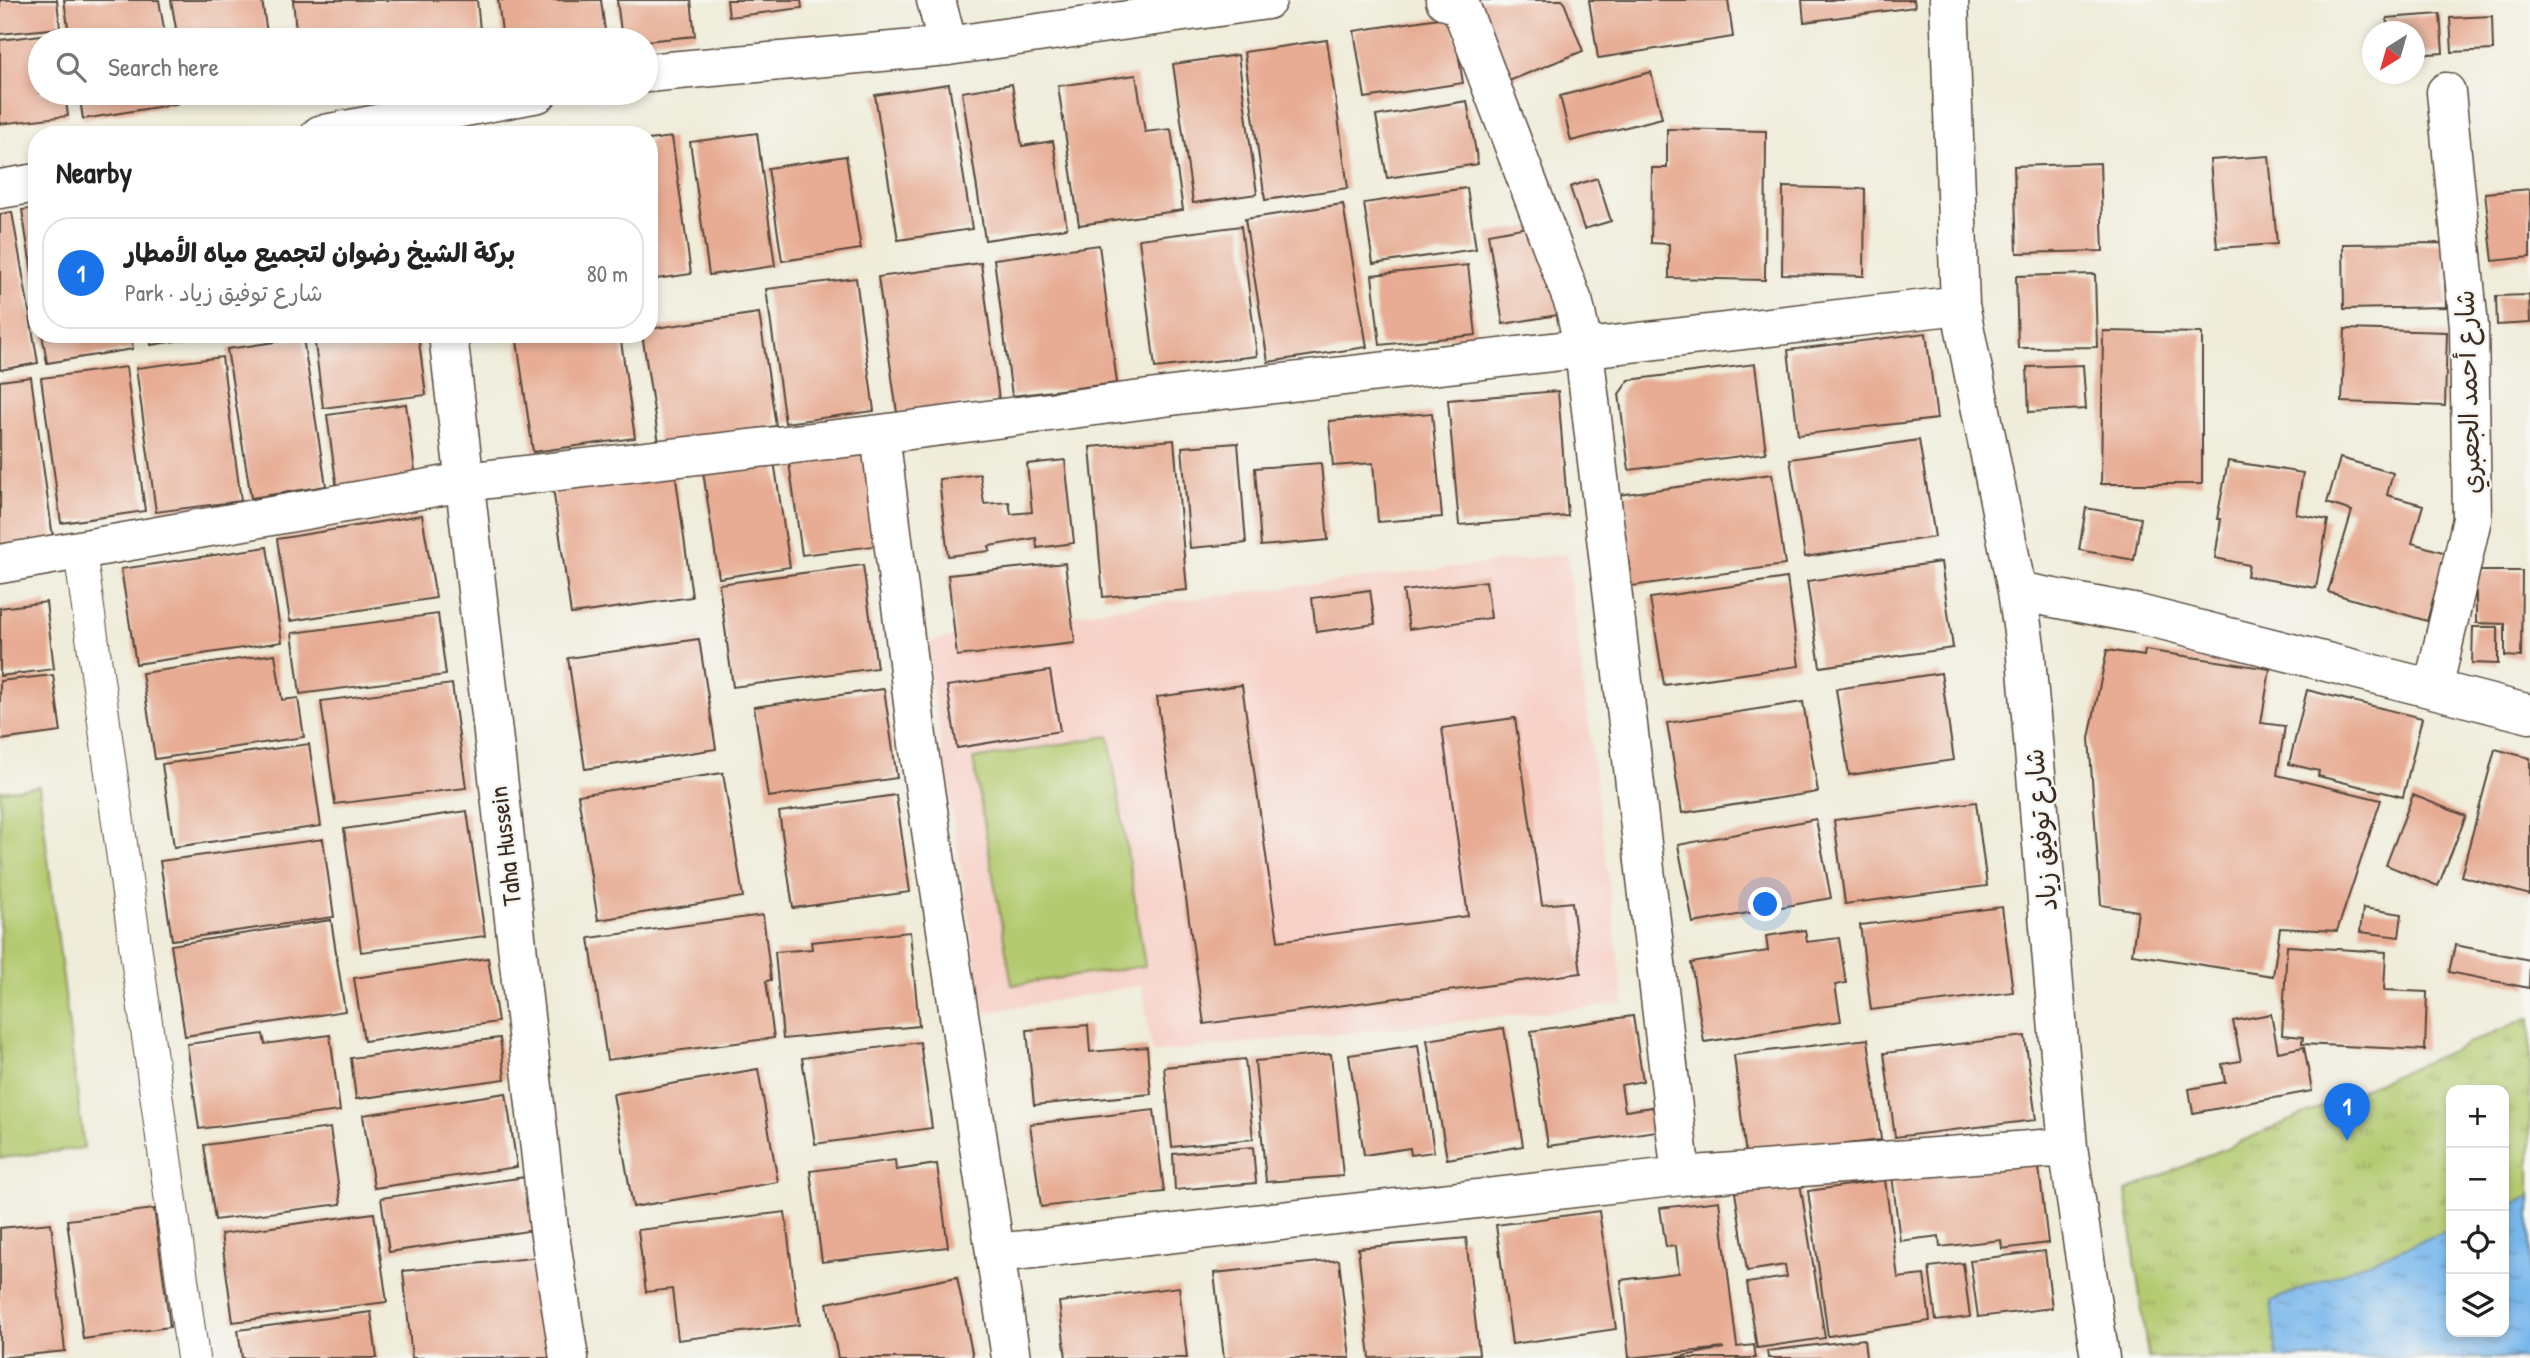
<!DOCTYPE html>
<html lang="en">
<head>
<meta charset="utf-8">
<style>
  body { margin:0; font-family:"Patrick Hand","Playpen Sans Arabic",sans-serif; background:#f6f6f6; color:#222 }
  .controls { position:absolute; right:21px; bottom:21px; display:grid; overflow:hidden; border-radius:14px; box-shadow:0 4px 10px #0003 }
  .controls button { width:63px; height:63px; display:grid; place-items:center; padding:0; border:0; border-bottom:2px solid #e0e0e0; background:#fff; color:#222; font:35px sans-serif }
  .compass { position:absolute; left:2362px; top:21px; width:63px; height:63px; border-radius:50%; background:#fff; box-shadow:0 4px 10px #0003; rotate:217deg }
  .you { position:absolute; left:1766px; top:905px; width:24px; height:24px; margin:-18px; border:5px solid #fff; border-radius:50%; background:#1a73e8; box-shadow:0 0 0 10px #1a73e833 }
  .badge { display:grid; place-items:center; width:46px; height:46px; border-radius:50%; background:#1a73e8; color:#fff; font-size:23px; font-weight:700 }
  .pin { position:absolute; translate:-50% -58px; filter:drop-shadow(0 2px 4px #0008) }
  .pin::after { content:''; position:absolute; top:37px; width:24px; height:21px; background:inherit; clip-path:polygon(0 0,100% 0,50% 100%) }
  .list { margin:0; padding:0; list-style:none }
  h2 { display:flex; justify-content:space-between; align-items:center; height:91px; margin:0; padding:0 28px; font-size:30px }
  h2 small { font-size:23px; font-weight:400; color:#767676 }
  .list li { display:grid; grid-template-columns:46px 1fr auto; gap:21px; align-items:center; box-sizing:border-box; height:112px; margin:0 14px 14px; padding:0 14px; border:2px solid #e0e0e0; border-radius:28px }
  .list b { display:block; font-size:26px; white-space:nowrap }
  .list p { margin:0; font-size:23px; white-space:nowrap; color:#767676 }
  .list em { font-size:23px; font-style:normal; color:#767676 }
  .icon { flex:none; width:38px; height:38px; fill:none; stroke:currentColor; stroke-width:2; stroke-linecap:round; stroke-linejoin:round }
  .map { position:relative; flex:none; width:2530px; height:1358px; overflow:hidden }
  .search { position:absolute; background:#fff; box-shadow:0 4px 10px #0003; left:28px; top:28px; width:630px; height:77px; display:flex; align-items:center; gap:18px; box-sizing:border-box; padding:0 24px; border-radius:38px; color:#767676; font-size:26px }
  .panel { position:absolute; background:#fff; box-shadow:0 4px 10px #0003; left:28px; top:126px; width:630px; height:217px; border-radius:28px }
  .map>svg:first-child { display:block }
</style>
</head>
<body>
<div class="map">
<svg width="2530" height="1358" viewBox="0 0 2530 1358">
  <defs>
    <pattern id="park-tufts" width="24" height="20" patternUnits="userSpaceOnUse" patternTransform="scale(1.75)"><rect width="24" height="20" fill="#b4ca6f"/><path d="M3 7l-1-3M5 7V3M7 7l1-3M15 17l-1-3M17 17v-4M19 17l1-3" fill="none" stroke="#94a45b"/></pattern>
    <pattern id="water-ripples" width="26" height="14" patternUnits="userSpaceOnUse" patternTransform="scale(1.75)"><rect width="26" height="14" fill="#78b7ec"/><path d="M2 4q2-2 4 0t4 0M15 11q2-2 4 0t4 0" fill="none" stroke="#6495bf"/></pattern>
  </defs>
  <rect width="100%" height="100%" fill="#f6f6f2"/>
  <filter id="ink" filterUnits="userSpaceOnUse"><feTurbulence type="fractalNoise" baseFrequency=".0143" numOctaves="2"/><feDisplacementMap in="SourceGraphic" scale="14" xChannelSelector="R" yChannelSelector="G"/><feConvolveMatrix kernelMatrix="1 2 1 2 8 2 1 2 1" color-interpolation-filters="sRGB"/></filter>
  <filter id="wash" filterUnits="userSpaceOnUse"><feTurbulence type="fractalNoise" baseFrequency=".00686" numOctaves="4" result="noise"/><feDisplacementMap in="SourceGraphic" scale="28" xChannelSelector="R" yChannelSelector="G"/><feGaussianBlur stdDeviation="1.57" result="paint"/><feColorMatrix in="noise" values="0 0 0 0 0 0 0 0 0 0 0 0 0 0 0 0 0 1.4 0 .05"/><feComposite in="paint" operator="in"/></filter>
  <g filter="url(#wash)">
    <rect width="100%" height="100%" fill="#efecd9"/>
    <path fill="#f7d1c8" d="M 1567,554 L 1624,1004 L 1152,1053 L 1142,985 L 984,1013 L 925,642 L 1114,608 Z"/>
    <path fill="#b4ca6f" stroke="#787a46" stroke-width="2" d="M 1109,736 L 1145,966 L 1012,985 L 973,759 Z
      M 39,786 L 84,1148 L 0,1158 L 0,791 Z"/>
    <path fill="url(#park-tufts)" stroke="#787a46" stroke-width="2" fill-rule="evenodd" d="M 2530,1017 L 2530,1358 L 2148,1358 L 2126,1191 ZM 2451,1090 L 2504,1090 L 2504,1332 L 2451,1332 Z"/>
    <path fill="url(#water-ripples)" stroke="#5a7085" stroke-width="2" d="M 2530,1197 L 2530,1358 L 2277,1358 L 2271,1301 L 2451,1229 L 2451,1332 L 2504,1332 L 2504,1208 Z"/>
    <g id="blocks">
      <path fill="#e7ac93" d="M 0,0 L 57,0 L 60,28 L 0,34 Z
        M 64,0 L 159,0 L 166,40 L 70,40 Z
        M 171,0 L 262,0 L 268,40 L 178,40 Z
        M 293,0 L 477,0 L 481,40 L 297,40 Z
        M 498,0 L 601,0 L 606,39 L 503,40 Z
        M 617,0 L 691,0 L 695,36 L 646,41 L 622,40 Z
        M 727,0 L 801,0 L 802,8 L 729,17 Z
        M 1476,0 L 1563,0 L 1583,51 L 1509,81 Z
        M 1589,0 L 1728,0 L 1733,37 L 1598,58 Z
        M 1802,0 L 1914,0 L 1915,7 L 1804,22 Z
        M 2440,14 L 2443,53 L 2414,55 L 2414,32 L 2388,32 L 2387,18 Z
        M 1452,16 L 1463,83 L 1365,98 L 1354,31 Z
        M 2492,16 L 2493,50 L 2452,52 L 2450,18 Z
        M 58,33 L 59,40 L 40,40 L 40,93 L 65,93 L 68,116 L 0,124 L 0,40 Z
        M 1327,40 L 1348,188 L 1265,200 L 1244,52 Z
        M 1238,55 L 1257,194 L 1193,203 L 1173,64 Z
        M 1651,72 L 1662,118 L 1571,141 L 1560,96 Z
        M 1136,75 L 1145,132 L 1171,129 L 1183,210 L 1079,225 L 1058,86 Z
        M 949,84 L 972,229 L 898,240 L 875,95 Z
        M 1012,84 L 1022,146 L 1053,141 L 1067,228 L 985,240 L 962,92 Z
        M 79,93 L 174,93 L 176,104 L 83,119 Z
        M 186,93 L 221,93 L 221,94 L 187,99 Z
        M 1467,101 L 1478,164 L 1387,178 L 1376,116 Z
        M 1667,129 L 1766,131 L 1765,280 L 1669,278 L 1669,244 L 1651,243 L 1652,168 L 1667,168 Z
        M 757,133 L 775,266 L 709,275 L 690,142 Z
        M 672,137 L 691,274 L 649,280 L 649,140 Z
        M 846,156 L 861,249 L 782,261 L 768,168 Z
        M 2269,156 L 2277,244 L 2217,248 L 2210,160 Z
        M 2100,163 L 2103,251 L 2017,253 L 2014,166 Z
        M 1597,178 L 1611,221 L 1584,229 L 1570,187 Z
        M 1783,187 L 1865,189 L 1864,276 L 1782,274 Z
        M 1467,188 L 1476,249 L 1373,264 L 1364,203 Z
        M 2530,189 L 2530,257 L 2493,261 L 2485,193 Z
        M 1343,204 L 1367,347 L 1268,362 L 1245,219 Z
        M 37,208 L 37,291 L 35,292 L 22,210 Z
        M 12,212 L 38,363 L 0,370 L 0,214 Z
        M 1544,224 L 1558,315 L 1503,324 L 1488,234 Z
        M 1241,226 L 1257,356 L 1155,368 L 1139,239 Z
        M 2444,243 L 2446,307 L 2344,309 L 2343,244 Z
        M 1099,245 L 1117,383 L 1012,396 L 994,259 Z
        M 981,263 L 999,400 L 897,413 L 878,277 Z
        M 1468,265 L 1476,335 L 1380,345 L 1372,275 Z
        M 2095,274 L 2097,347 L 2018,348 L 2016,276 Z
        M 856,278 L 874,411 L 785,423 L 766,289 Z
        M 2529,295 L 2530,323 L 2497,325 L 2496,296 Z
        M 759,313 L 776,426 L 659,443 L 642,334 L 649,334 L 649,329 Z
        M 2345,329 L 2447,332 L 2445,406 L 2342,402 Z
        M 2103,331 L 2202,333 L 2202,484 L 2101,484 Z
        M 1926,333 L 1937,419 L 1798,435 L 1788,350 Z
        M 42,334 L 131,334 L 133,349 L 47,363 Z
        M 149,334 L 206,334 L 206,336 L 151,345 Z
        M 418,334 L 426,395 L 323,408 L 314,335 Z
        M 516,334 L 620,334 L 635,438 L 533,452 Z
        M 303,338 L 326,486 L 251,498 L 227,349 Z
        M 222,357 L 241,501 L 156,512 L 136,368 Z
        M 1755,364 L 1766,453 L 1629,470 L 1619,394 L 1629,380 Z
        M 2083,365 L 2086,409 L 2029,412 L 2027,367 Z
        M 126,367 L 145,511 L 61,523 L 41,378 Z
        M 31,377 L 53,538 L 0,545 L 0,381 Z
        M 1558,391 L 1568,516 L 1459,525 L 1448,400 Z
        M 406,404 L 416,478 L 337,489 L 327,415 Z
        M 1432,413 L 1442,517 L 1378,522 L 1373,463 L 1333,466 L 1329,421 Z
        M 1174,440 L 1187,590 L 1103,597 L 1090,447 Z
        M 1919,440 L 1935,537 L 1805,557 L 1790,459 Z
        M 1238,443 L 1246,543 L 1190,548 L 1182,447 Z
        M 870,452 L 882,545 L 802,555 L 789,462 Z
        M 773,454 L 790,567 L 719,578 L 702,465 Z
        M 2340,458 L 2393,473 L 2387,495 L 2423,505 L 2412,543 L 2446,553 L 2427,621 L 2328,592 L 2352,511 L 2327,503 Z
        M 1065,460 L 1074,543 L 1037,548 L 1036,538 L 989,546 L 990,551 L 948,556 L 939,479 L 980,474 L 984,504 L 1009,502 L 1011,514 L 1032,512 L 1027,464 Z
        M 2228,461 L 2303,473 L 2296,514 L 2328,520 L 2316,588 L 2247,576 L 2249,565 L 2215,558 L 2221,519 L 2217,519 Z
        M 1321,463 L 1328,540 L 1261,546 L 1255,468 Z
        M 675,471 L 692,597 L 571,614 L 553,488 Z
        M 1772,474 L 1785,565 L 1632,586 L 1618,495 Z
        M 2086,508 L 2141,518 L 2134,560 L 2079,550 Z
        M 422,515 L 436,598 L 290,621 L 277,539 Z
        M 267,547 L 282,642 L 136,664 L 121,569 Z
        M 1941,562 L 1953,648 L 1820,667 L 1807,581 Z
        M 1065,563 L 1075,643 L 957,656 L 948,575 Z
        M 863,565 L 877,668 L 733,687 L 719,584 Z
        M 2476,571 L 2522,571 L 2521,657 L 2505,656 L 2505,624 L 2476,623 Z
        M 1787,578 L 1799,666 L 1664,685 L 1650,598 Z
        M 1486,581 L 1491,618 L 1409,629 L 1403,591 Z
        M 1370,590 L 1375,624 L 1316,632 L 1312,598 Z
        M 46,602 L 54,669 L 0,676 L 0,608 Z
        M 438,614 L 446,675 L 300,694 L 292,633 Z
        M 2473,627 L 2498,627 L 2498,664 L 2472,663 Z
        M 699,639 L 716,749 L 585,769 L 568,658 Z
        M 2107,650 L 2144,656 L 2145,650 L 2270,669 L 2261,723 L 2285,726 L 2277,775 L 2381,800 L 2337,931 L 2280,928 L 2273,976 L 2132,954 L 2138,911 L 2101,905 L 2089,738 Z
        M 275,654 L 282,700 L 298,698 L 304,737 L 155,759 L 142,673 Z
        M 1050,671 L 1060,731 L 957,748 L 947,686 Z
        M 1941,673 L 1954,760 L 1849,775 L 1836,689 Z
        M 53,675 L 61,732 L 0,740 L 0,681 Z
        M 452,684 L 466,788 L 335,804 L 321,701 Z
        M 1242,685 L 1278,941 L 1468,916 L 1442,728 L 1515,718 L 1542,905 L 1572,902 L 1581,973 L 1204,1024 L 1157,697 Z
        M 884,689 L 897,778 L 768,797 L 754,707 Z
        M 2307,690 L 2422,718 L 2403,797 L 2318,776 L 2319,771 L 2289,764 Z
        M 1803,702 L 1818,792 L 1682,813 L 1667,723 Z
        M 309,744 L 321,826 L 174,847 L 162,764 Z
        M 2495,749 L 2530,758 L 2530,895 L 2461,876 Z
        M 723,773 L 743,897 L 598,920 L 578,795 Z
        M 896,795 L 910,892 L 793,908 L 779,812 Z
        M 2413,795 L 2466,816 L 2438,886 L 2386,865 Z
        M 1976,802 L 1987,886 L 1845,904 L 1834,820 Z
        M 467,811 L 485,936 L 361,952 L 344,829 Z
        M 1816,819 L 1831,898 L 1693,923 L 1678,845 Z
        M 323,839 L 334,917 L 172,940 L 160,861 Z
        M 2002,907 L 2013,992 L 1871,1010 L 1860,925 Z
        M 2363,908 L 2402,914 L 2399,937 L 2360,932 Z
        M 763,915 L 771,980 L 766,981 L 774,1038 L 607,1060 L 589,938 Z
        M 331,920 L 345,1011 L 185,1036 L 171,945 Z
        M 1805,930 L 1807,942 L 1839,938 L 1846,983 L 1835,985 L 1841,1021 L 1704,1042 L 1691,963 L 1768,951 L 1766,936 Z
        M 910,932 L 919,1026 L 783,1039 L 775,952 L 812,949 L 811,942 Z
        M 2455,945 L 2530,960 L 2529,988 L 2449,972 Z
        M 2287,946 L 2386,952 L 2384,990 L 2427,992 L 2425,1050 L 2302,1044 L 2303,1037 L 2282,1035 Z
        M 488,958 L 498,1022 L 364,1041 L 354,978 Z
        M 2271,1014 L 2278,1052 L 2304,1047 L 2312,1091 L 2193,1113 L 2189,1089 L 2225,1082 L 2222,1064 L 2241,1061 L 2233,1021 Z
        M 1633,1016 L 1643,1081 L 1621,1085 L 1625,1111 L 1653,1107 L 1657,1131 L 1548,1146 L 1531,1031 Z
        M 1088,1025 L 1090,1052 L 1147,1047 L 1151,1094 L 1034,1105 L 1027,1030 Z
        M 1504,1028 L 1523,1146 L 1447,1159 L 1427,1040 Z
        M 263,1034 L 265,1044 L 330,1035 L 340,1111 L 199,1129 L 187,1044 Z
        M 2025,1036 L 2036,1120 L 1895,1137 L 1884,1053 Z
        M 500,1038 L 505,1079 L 356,1099 L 351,1058 Z
        M 1868,1039 L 1881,1140 L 1746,1156 L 1734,1055 Z
        M 920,1042 L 932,1128 L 815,1144 L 802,1058 Z
        M 1418,1045 L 1434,1152 L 1411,1155 L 1410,1148 L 1364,1155 L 1349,1055 Z
        M 1331,1054 L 1343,1176 L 1266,1182 L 1255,1061 Z
        M 1245,1059 L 1253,1139 L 1172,1147 L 1164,1067 Z
        M 758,1069 L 778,1182 L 633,1207 L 613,1094 Z
        M 506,1093 L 517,1167 L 374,1188 L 363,1115 Z
        M 1154,1110 L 1164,1192 L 1041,1207 L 1030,1124 Z
        M 330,1128 L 341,1204 L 215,1220 L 204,1145 Z
        M 1253,1147 L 1256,1183 L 1175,1190 L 1173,1154 Z
        M 2037,1151 L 2048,1243 L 2002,1249 L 2001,1240 L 1940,1247 L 1939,1236 L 1900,1241 L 1891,1167 Z
        M 895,1160 L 896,1170 L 937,1164 L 948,1247 L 822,1262 L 810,1171 Z
        M 525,1177 L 534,1230 L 389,1252 L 381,1198 Z
        M 1885,1180 L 1898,1278 L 1924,1275 L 1930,1321 L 1828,1336 L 1808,1191 Z
        M 1800,1183 L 1825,1338 L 1757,1348 L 1747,1283 L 1787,1277 L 1785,1265 L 1747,1271 L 1735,1192 Z
        M 1719,1201 L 1737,1347 L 1754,1345 L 1756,1358 L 1674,1358 L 1724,1348 L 1629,1358 L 1621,1280 L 1679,1273 L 1676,1246 L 1666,1247 L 1660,1208 Z
        M 154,1209 L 170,1327 L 83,1339 L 67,1220 Z
        M 1599,1211 L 1616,1329 L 1512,1344 L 1496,1225 Z
        M 785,1212 L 799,1325 L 678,1340 L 672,1289 L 646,1292 L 638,1230 Z
        M 374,1213 L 387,1302 L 233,1322 L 221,1234 Z
        M 51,1223 L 65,1351 L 0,1358 L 0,1228 Z
        M 1466,1238 L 1479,1354 L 1370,1358 L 1358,1248 Z
        M 2045,1251 L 2052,1308 L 1978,1317 L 1970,1260 Z
        M 542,1257 L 553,1358 L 412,1358 L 403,1271 Z
        M 1339,1260 L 1350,1358 L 1224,1358 L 1214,1273 Z
        M 1963,1263 L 1970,1317 L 1936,1321 L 1929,1267 Z
        M 957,1277 L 973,1358 L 838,1358 L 827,1303 Z
        M 1179,1287 L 1187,1358 L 1066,1358 L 1059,1302 Z
        M 371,1312 L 377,1358 L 242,1358 L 238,1330 Z
        M 1864,1339 L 1866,1358 L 1768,1358 L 1767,1351 Z"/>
    </g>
  </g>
  <g filter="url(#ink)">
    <use href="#blocks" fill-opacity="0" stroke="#56473a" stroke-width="2"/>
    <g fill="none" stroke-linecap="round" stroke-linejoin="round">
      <defs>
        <path id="lane" d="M 80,551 L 193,1358"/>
        <path id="street" d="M 936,0 L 948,46
          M 1445,0 L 1461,7 L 1574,304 L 1584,350 L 1681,1176
          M 1949,0 L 1960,305 L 2017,591 L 2025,646 L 2068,1147 L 2100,1358
          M 646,73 L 948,46 L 1267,0
          M 2446,92 L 2469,326 L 2472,519 L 2433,689 L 2530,714
          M 320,135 L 538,93
          M 0,189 L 37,183
          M 448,334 L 549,1229 L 569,1358
          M 880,434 L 918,744 L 1011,1358
          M 0,564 L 464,482 L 880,434 L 1187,394 L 1960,305
          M 2017,591 L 2138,614 L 2433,689
          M 997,1253 L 1681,1176 L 2068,1147"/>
      </defs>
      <use href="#lane" stroke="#56473a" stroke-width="34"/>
      <use href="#street" stroke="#56473a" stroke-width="41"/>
      <use href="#lane" stroke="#fff" stroke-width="32"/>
      <use href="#street" stroke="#fff" stroke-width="38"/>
    </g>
  </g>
  <g text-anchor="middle" stroke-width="5" stroke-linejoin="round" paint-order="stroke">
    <g font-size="26" fill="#3b2a1e" stroke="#f6f6f2">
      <text transform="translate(2468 392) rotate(-92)" y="9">شارع أحمد الجعبري</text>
      <text transform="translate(2041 830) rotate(-95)" y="9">شارع توفيق زياد</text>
      <text transform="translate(505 846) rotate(-97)" y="9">Taha Hussein</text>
    </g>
  </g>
</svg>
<div class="controls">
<button>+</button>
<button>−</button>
<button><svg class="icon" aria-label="locate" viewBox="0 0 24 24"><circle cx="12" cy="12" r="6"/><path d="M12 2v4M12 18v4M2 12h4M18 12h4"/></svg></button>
<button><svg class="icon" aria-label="layers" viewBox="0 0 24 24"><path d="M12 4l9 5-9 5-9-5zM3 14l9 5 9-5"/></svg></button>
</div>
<svg class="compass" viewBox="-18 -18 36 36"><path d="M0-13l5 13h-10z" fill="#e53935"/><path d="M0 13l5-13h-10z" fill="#767676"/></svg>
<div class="you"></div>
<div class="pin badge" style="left:2347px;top:1141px">1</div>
<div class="search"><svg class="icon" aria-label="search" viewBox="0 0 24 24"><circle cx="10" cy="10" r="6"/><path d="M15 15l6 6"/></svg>Search here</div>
<section class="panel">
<h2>Nearby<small></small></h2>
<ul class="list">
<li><span class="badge">1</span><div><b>بركة الشيخ رضوان لتجميع مياه الأمطار</b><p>Park · شارع توفيق زياد</p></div><em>80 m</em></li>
</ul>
</section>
</div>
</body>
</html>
